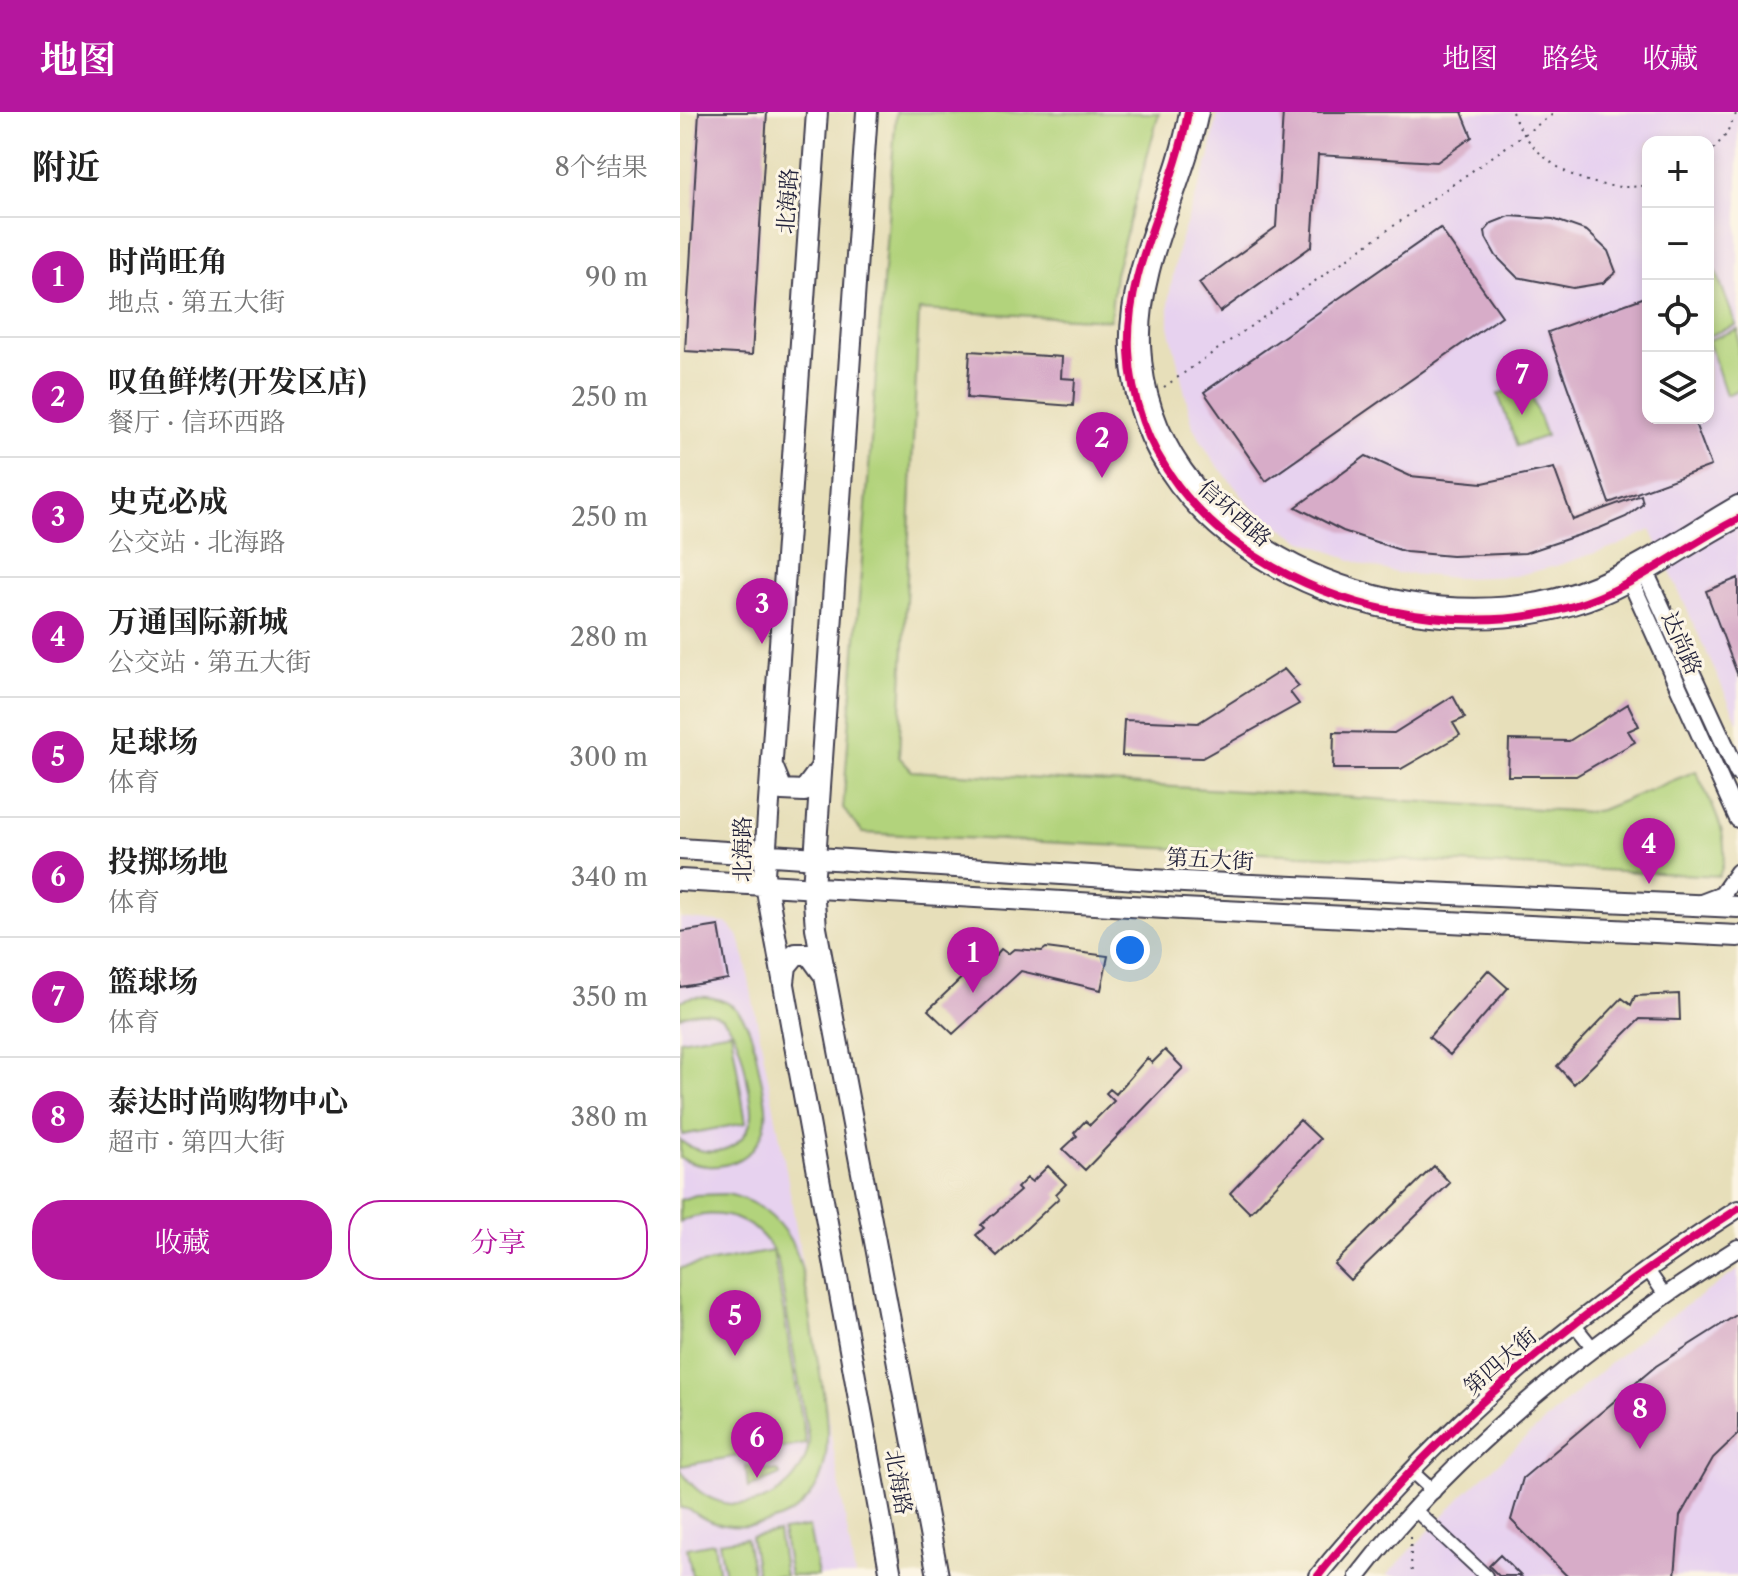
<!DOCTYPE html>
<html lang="zh">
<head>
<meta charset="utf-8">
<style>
  body { margin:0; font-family:"Libre Caslon Text","Noto Serif SC",serif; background:#f6f6f6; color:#222 }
  .controls { position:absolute; right:24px; top:24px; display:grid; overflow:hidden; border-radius:16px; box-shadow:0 4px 12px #0003 }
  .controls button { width:72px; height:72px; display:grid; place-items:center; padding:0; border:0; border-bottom:2px solid #e0e0e0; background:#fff; color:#222; font:40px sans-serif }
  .you { position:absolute; left:450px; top:838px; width:28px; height:28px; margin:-20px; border:6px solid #fff; border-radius:50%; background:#1a73e8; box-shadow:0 0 0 12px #1a73e833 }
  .badge { display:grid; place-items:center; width:52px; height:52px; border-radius:50%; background:#b5179e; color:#fff; font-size:26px; font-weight:700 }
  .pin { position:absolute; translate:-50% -66px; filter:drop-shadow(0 2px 4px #0008) }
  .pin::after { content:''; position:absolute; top:42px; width:28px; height:24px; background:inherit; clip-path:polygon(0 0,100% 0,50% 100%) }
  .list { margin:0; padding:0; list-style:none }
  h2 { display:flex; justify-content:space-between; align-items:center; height:104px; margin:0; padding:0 32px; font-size:34px }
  h2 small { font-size:26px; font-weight:400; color:#767676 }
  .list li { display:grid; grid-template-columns:52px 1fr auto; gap:24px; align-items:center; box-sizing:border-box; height:120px; padding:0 32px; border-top:2px solid #e0e0e0 }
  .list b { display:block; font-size:30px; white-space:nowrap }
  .list p { margin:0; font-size:26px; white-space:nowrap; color:#767676 }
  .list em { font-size:26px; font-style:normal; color:#767676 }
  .actions { display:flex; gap:16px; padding:24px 32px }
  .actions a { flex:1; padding:18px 0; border:2px solid #b5179e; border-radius:32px; text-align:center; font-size:28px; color:#b5179e }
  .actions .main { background:#b5179e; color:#fff }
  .icon { flex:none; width:44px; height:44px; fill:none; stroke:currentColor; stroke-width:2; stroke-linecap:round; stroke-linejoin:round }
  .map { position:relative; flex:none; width:1058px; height:1464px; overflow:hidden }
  header { display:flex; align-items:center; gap:48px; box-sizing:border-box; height:112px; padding:0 40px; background:#b5179e; color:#fff }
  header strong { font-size:38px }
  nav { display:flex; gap:44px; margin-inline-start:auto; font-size:28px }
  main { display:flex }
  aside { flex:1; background:#fff }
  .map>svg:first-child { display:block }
</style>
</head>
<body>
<header>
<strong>地图</strong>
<nav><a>地图</a><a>路线</a><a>收藏</a></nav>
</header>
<main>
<aside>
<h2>附近<small>8个结果</small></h2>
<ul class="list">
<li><span class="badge">1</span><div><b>时尚旺角</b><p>地点 · 第五大街</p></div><em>90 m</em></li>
<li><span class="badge">2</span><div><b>叹鱼鲜烤(开发区店)</b><p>餐厅 · 信环西路</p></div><em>250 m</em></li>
<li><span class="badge">3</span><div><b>史克必成</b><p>公交站 · 北海路</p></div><em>250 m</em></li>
<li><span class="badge">4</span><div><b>万通国际新城</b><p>公交站 · 第五大街</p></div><em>280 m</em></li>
<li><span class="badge">5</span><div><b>足球场</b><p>体育</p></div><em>300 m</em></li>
<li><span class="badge">6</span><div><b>投掷场地</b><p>体育</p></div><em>340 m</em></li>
<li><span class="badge">7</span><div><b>篮球场</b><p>体育</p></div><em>350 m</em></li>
<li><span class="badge">8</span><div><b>泰达时尚购物中心</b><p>超市 · 第四大街</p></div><em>380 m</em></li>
</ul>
<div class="actions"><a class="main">收藏</a><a>分享</a></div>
</aside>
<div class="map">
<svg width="1058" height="1464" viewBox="0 0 1058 1464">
  <rect width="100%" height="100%" fill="#fcf5e5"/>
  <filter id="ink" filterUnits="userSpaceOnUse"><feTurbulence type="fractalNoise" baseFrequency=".0125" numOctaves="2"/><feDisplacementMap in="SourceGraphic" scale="16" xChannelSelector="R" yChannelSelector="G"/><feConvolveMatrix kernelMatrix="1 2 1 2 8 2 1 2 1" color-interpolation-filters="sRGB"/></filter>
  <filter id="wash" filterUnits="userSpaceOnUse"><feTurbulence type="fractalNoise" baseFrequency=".006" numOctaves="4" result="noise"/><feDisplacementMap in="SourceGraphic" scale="32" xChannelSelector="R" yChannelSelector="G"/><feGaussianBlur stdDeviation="1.8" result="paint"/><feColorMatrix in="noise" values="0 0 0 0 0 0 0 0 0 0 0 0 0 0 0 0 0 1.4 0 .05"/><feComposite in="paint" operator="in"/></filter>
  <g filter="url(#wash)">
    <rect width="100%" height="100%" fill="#e7dfba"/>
    <path fill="#e7d2ef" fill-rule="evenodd" d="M 538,0 L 1058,0 L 1058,610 L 971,418 L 939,433 L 876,454 L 835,464 L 777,466 L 717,461 L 684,453 L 621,428 L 573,397 L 532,347 L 513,315 L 489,214 L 489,185 L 499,132 L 529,47 ZM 968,30 L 1028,30 L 1028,306 L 968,306 Z
      M 0,806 L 46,811 L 58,823 L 64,842 L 106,1057 L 175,1464 L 0,1464 Z
      M 1058,1158 L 1058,1464 L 706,1464 L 783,1383 L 916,1263 L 966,1221 Z"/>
    <path fill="#b2d37b" stroke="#6a7a5b" stroke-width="2" d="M 216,0 L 479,1 L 435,162 L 430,208 L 239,198 L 219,645 L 232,659 L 909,700 L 921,698 L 1016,659 C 1031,693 1055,727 1039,764 L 183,721 L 163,697 Z
      M 1036,159 L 1056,213 L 1028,224 L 1028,162 Z
      M 1058,217 L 1058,278 L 1046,283 L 1028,228 Z
      M 847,272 L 866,324 L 837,334 L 818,282 Z
      M 12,885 C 64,881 72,917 79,957 C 82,973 88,991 86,1007 C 80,1051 35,1065 0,1046 L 0,1028 C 25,1050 66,1040 72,1004 C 73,992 69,979 67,967 C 60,929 50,885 0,905 L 0,889 Z
      M 51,919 L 66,1011 L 2,1023 L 0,928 Z
      M 47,1082 C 79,1089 101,1108 115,1137 C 127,1167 129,1201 135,1233 C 145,1294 172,1388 87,1411 C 67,1416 46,1416 27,1408 C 17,1404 10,1395 0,1396 L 0,1356 C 33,1417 120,1397 129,1330 L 98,1150 C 84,1109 38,1091 0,1110 L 0,1088 L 16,1083 Z
      M 93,1139 L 126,1332 L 1,1354 L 0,1156 Z
      M 66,1354 L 99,1360 L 100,1363 L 68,1376 Z
      M 129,1415 L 138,1464 L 110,1464 L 102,1419 Z
      M 98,1420 L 105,1464 L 77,1464 L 71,1425 Z
      M 66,1426 L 73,1464 L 45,1464 L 39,1430 Z
      M 34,1431 L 39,1464 L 12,1464 L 7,1436 Z"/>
    <g id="blocks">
      <path fill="#d7acc8" d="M 19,0 L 87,0 L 72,243 L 5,239 Z
        M 603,0 L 782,0 L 792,25 L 757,50 L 638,43 L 632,134 L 540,200 L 519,171 L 596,115 Z
        M 830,104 L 873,107 L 907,119 L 928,139 L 936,160 L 923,171 L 893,176 L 837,165 L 816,144 L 806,126 L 805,119 L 812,111 Z
        M 760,116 L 822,204 L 586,369 L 524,280 Z
        M 968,184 L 968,306 L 1013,306 L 1031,354 L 929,391 L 868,220 Z
        M 290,239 L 382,245 L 381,266 L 395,267 L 393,294 L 287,286 Z
        M 686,344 L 730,364 L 803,371 L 874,356 L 893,408 L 961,383 L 963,392 L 946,405 L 920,416 L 845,441 L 772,444 L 726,440 L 663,419 L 616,395 Z
        M 1058,466 L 1058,564 L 1026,479 Z
        M 604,557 L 619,574 L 610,580 L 619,592 L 522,646 L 442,644 L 444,608 L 518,611 Z
        M 773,584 L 785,606 L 773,611 L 780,623 L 721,657 L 653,657 L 654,620 L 714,621 Z
        M 948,592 L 959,614 L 948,619 L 955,630 L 896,664 L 828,664 L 829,628 L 889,629 Z
        M 39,814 L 48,867 L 0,875 L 0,820 Z
        M 366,836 L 428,844 L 421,878 L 341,859 L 273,922 L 248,898 L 292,856 L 296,859 L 309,843 L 314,845 L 321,837 L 328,842 L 334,837 L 362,839 Z
        M 808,858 L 828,876 L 770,943 L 749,925 Z
        M 999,882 L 1000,908 L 960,907 L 894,972 L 877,954 L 942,886 L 951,893 L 955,884 Z
        M 485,938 L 503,956 L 405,1058 L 383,1037 L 397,1024 L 394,1021 L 405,1009 L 410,1013 L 434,989 L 426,981 L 430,977 L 436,982 L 467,946 L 472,951 Z
        M 620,1008 L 640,1027 L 570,1101 L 550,1081 Z
        M 368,1054 L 386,1072 L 376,1082 L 379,1086 L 317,1144 L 296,1123 L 304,1116 L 301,1113 L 340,1079 L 337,1076 L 347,1066 L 352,1070 Z
        M 754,1054 L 770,1071 L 670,1168 L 654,1152 Z
        M 1058,1202 L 1058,1322 L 1033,1346 L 1000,1404 L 995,1464 L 887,1464 L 831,1408 L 843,1366 L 976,1254 Z
        M 820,1443 L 841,1464 L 819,1464 L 809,1454 Z"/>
    </g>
  </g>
  <g filter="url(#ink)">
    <use href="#blocks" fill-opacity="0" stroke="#403e4e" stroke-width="2"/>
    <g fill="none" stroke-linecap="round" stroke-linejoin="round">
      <defs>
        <path id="minor" d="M 967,1157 L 985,1183
          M 893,1211 L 913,1236
          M 731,1359 L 754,1380
          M 736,1399 L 806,1464"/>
        <path id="tertiary" d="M 508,0 C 494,83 445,153 449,239 C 458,445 718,546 893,494 C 955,476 1002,435 1058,407
          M 520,0 C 504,79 459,151 462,233 C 470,423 691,520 859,489 C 934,475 993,429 1058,392
          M 962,453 L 1058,661
          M 947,461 L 1058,707
          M 1021,791 L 1042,783 L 1058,760
          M 638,1464 C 659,1437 683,1411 706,1386 C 810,1272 928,1180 1058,1097
          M 678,1464 C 777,1335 921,1222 1058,1136"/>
        <path id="primary" d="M 137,0 L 84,762 L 211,1464
          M 187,0 L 133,776 L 136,816 L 258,1464
          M 93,656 L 102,678 L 124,679 L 141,656
          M 0,737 L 504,770 L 1058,795
          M 0,768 L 502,797 L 1058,824
          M 104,870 L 106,854 L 116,842 L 129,842 L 142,860"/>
      </defs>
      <use href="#minor" stroke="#403e4e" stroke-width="16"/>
      <use href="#tertiary" stroke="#403e4e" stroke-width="20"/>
      <use href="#primary" stroke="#403e4e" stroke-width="24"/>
      <path stroke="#403e4e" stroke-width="2" stroke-dasharray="2 6" stroke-linecap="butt" d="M 832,0 C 854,54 912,83 968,73
        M 1028,43 L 1045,24 L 1057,0
        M 484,275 L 876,0
        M 730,1425 L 732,1464"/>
      <use href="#minor" stroke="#fff" stroke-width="12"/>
      <use href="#tertiary" stroke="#fff" stroke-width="16"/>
      <use href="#primary" stroke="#fff" stroke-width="20"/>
      <defs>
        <path id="cycleway" d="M 508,0 C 494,83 445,153 449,239 C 458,445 718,546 893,494 C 955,476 1002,435 1058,407
          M 638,1464 C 659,1437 683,1411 706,1386 C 810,1272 928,1180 1058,1097"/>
      </defs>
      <use href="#cycleway" stroke="#fcf5e5" stroke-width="13"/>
      <use href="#cycleway" stroke="#d6006c" stroke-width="8"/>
    </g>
  </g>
  <g text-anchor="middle" stroke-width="6" stroke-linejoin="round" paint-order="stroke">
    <g font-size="22" fill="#22223b" stroke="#fcf5e5">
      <text transform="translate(107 89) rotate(-86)" y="8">北海路</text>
      <text transform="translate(555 401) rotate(41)" y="8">信环西路</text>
      <text transform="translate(1002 531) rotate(66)" y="8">达尚路</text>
      <text transform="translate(62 737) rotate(-90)" y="8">北海路</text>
      <text transform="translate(530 747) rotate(3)" y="8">第五大街</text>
      <text transform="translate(820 1249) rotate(-41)" y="8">第四大街</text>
      <text transform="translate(219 1370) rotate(80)" y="8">北海路</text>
    </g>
  </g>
</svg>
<div class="controls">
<button>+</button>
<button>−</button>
<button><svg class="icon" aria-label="locate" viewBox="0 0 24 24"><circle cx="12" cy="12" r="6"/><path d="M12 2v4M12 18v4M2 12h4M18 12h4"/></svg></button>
<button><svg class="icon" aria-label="layers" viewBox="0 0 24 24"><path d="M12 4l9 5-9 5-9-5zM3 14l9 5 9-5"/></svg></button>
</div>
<div class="you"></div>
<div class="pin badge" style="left:293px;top:881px">1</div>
<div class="pin badge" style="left:422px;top:366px">2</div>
<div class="pin badge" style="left:82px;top:532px">3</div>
<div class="pin badge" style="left:969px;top:772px">4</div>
<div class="pin badge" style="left:55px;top:1244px">5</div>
<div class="pin badge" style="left:77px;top:1366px">6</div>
<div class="pin badge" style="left:842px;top:303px">7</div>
<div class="pin badge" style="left:960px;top:1337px">8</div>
</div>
</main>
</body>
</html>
